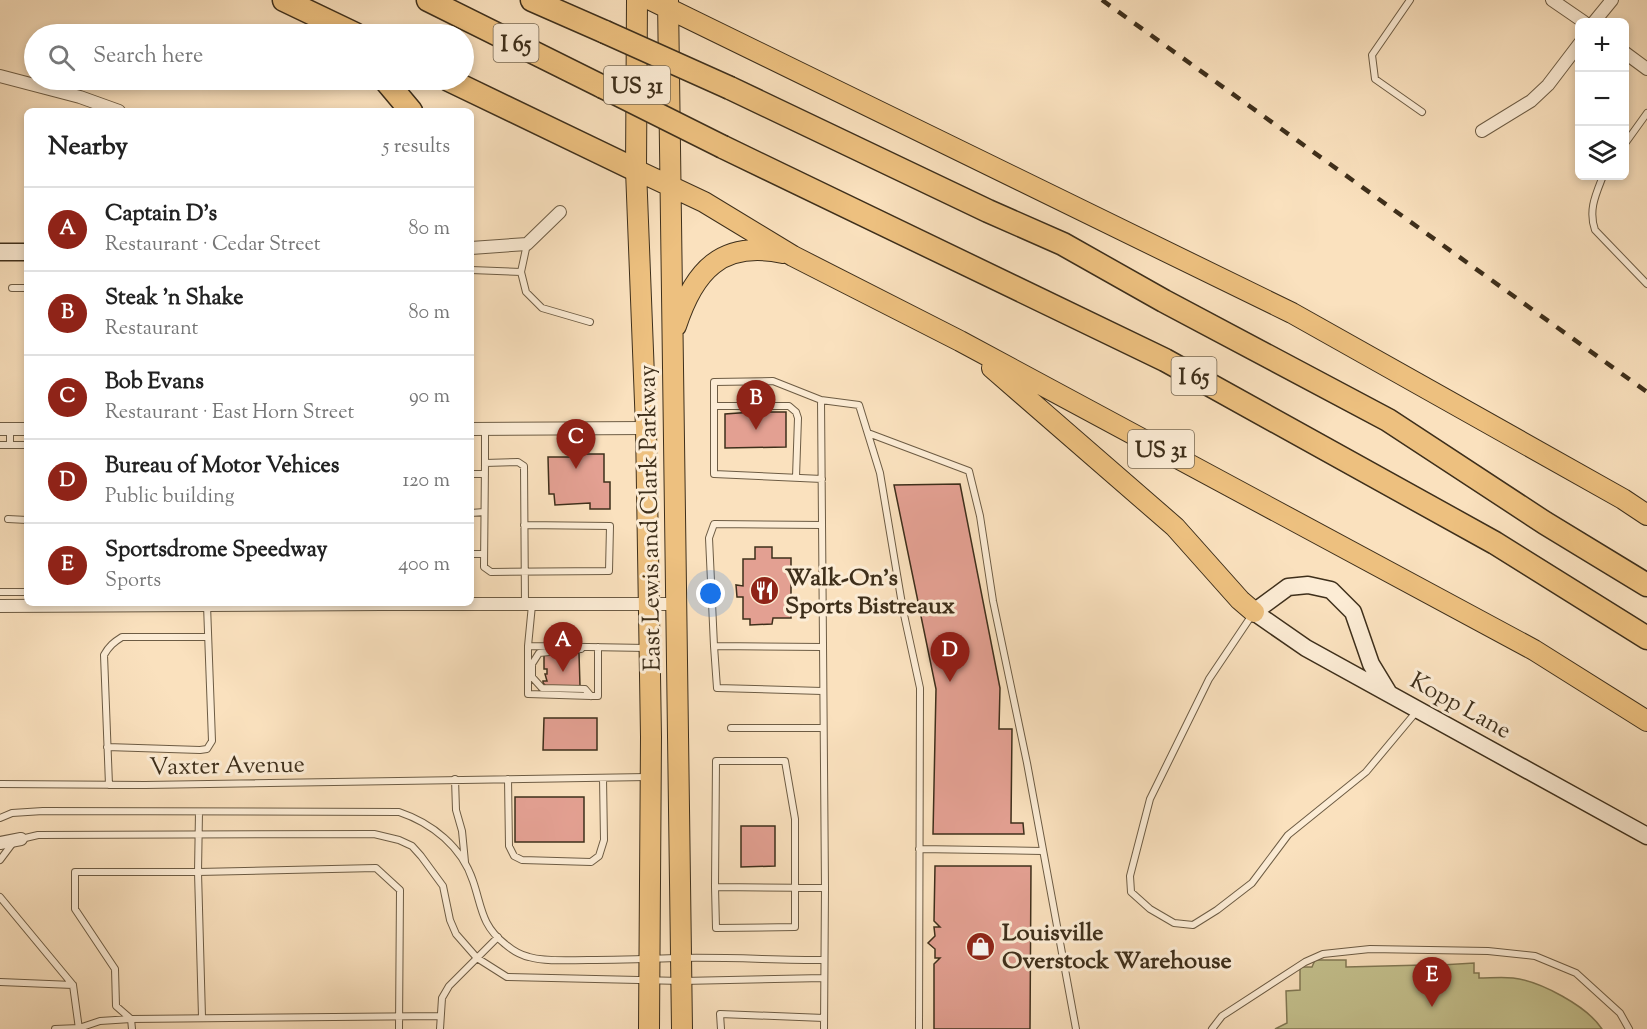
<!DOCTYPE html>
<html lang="en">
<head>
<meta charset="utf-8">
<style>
  body { margin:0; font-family:"Sorts Mill Goudy",serif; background:#f2f2f2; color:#222 }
  .controls { position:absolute; right:18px; top:18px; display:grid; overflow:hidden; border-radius:9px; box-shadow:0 3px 9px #0003 }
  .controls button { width:54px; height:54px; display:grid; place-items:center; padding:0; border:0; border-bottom:2px solid #e0e0e0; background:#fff; color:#222; font:30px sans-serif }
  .you { position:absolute; left:711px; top:594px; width:21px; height:21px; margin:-15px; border:4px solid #fff; border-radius:50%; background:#1a73e8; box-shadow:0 0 0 9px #1a73e833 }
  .badge { display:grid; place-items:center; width:39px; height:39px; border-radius:50%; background:#8f2418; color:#fff; font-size:20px; font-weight:700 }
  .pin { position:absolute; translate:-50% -50px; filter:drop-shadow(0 2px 3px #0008) }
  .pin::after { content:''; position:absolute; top:32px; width:21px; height:18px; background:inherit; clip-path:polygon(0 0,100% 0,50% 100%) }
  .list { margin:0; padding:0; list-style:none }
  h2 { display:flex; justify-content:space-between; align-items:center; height:78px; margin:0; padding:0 24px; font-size:26px }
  h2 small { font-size:20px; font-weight:400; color:#767676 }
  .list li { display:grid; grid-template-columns:39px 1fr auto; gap:18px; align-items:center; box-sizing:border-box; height:84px; padding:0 24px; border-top:2px solid #e0e0e0 }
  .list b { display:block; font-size:22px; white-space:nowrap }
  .list p { margin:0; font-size:20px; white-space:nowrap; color:#767676 }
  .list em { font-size:20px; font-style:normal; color:#767676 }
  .icon { flex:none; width:33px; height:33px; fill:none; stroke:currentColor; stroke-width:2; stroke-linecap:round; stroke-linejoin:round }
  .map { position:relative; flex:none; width:1647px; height:1029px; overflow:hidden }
  .search { position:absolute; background:#fff; box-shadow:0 3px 9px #0003; left:24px; top:24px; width:450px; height:66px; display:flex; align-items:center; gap:15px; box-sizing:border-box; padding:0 21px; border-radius:33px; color:#767676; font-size:22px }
  .panel { position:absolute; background:#fff; box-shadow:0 3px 9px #0003; left:24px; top:108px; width:450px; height:498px; border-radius:9px }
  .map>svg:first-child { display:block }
</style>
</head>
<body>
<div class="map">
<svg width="1647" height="1029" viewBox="0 0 1647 1029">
  <rect width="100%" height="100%" fill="#fae1be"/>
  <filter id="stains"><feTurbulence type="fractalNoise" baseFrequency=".00333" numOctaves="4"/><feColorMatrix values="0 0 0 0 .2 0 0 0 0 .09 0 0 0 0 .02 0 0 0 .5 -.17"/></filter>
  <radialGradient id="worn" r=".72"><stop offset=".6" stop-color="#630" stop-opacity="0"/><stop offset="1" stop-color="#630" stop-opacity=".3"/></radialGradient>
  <path fill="#c4c18e" stroke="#817854" stroke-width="1.5" d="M 1315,960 L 1346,960 L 1346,967 L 1424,965 L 1425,966 L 1474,963 L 1474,973 L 1479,973 L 1479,978 C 1490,978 1502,977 1513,978 C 1540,981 1587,1006 1602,1029 L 1275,1029 L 1287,1023 L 1286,991 L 1300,990 L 1300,967 L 1312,967 Z"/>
  <path fill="#e3a092" stroke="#3e2f1b" stroke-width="1.5" d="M 753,412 L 786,412 L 786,447 L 725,448 L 725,414 Z
    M 573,454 L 604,454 L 604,482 L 610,482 L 610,509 L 590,509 L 590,503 L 555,505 L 554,494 L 549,494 L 548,457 L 573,457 Z
    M 960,484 L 1000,688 L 999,729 L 1012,729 L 1011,823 L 1023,823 L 1024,834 L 933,834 L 936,689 L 894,485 Z
    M 755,547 L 772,547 L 772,558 L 791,558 L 791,618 L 773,618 L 772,624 L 750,625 L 750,619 L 743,619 L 743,597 L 737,597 L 736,585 L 743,586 L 743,559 L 755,559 Z
    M 579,653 L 580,686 L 546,686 L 543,683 L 543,681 L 547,681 L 545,674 L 547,674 L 547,669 L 544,669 L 544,654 Z
    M 544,718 L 597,718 L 597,750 L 543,750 Z
    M 515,797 L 584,797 L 584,842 L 515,842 Z
    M 741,826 L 775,826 L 775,866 L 741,867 Z
    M 935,866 L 1031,866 L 1030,1029 L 934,1029 L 934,964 L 940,958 L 935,958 L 935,949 L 928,943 L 935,936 L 934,927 L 940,927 L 934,921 Z"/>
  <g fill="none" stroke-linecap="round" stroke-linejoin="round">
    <defs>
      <path id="lane" d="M 1410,0 L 1372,55 L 1375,79 L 1422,112
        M 1624,145 L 1647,113
        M 1603,176 C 1596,194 1588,210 1595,230 L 1647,284
        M 471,270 L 521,272 L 527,244
        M 521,272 L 526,292 L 542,308 L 590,322
        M 12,288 L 27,288
        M 714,406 L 789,406 L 796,412 L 798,418 L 796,477
        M 485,429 L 485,463 L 518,462 L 524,466 L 525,604
        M 868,433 L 969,471 L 980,516 L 993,601 L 1027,763 L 1076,1029
        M 0,445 L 27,445
        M 10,445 L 10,429
        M 485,463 L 484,567 L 491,572 L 609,571 L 610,526 L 524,525
        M 471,474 L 485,474
        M 822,479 L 714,474 L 714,382 L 773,381 L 821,400 L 859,405 L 880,473 L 903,610 L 920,688 L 919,1029
        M 471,513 L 484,512
        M 8,519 L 27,520
        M 822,525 L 714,524 L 709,538 L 714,646 L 822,647
        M 471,554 L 484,554
        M 0,592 L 27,592
        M 532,605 L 528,646 L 647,648
        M 1252,615 L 1209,679 L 1150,799 L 1130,876 L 1131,892 L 1150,909 L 1174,923 L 1193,925 L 1217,910 L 1252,883 L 1288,835 L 1366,772 L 1417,711
        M 528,646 L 528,694 L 591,696 L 598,696 L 598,647
        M 714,646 L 717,688 L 822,691
        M 581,649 L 539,653 L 532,664 L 532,677 L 542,688 L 585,689 L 591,696
        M 731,728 L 822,728
        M 107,747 L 200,750 L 207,749 L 212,741 L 207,605
        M 455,779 L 456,810 L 462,831 L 465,862
        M 508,779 L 509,846 L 514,856 L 522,860 L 591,862 L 599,856 L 604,840 L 603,778
        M 0,784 L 145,785 L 647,777
        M 109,785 L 104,655 C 109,646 114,642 122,637 L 208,637
        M 0,818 L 12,813 L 43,811 L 399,812 C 432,823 462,847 473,881 C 482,907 481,925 505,944 C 512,950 520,955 529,957 C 547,962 569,960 588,960 C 618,960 648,959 679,958 C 727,957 776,960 824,960
        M 21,839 L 38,835 L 374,834 L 399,840 L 412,846 L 421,856 L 443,886 L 450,920 L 456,934 L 477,958 L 507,977 L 682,981 L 824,978
        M 919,849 L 1042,851
        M 0,860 L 12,844
        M 715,887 L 716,928 L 795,927 L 795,819 L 785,761 L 716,761 L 715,887 L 825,888 L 821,400
        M 0,897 L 73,985 L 79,1029
        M 0,982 L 73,985
        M 202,1017 L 198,872 L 376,868 L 400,890 L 399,1029
        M 55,1029 L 79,1028 L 100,1021 L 131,1019 L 116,1006 L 115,969 L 75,909 L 75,872 L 198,872 L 199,812
        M 132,1029 L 131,1019 L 440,1016
        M 440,1029 L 442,998 L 449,986 L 498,937
        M 721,1029 L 720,1014 L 824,1018
        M 824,1029 L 825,888
        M 1212,1029 L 1222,1016 L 1305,962 L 1323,954 L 1370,949 L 1488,951 L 1535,956 L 1576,973 L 1620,1013 L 1629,1029"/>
      <path id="street" d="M 1552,0 L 1584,22
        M 1594,22 L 1612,0
        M 1624,52 L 1647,69
        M 0,76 L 80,97 L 119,111
        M 1482,131 L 1531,101 L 1548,85 L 1580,43
        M 471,248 L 527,244 L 560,212
        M 0,429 L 27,429
        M 471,429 L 646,428
        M 0,606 L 382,604 L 675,604
        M 0,843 L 21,839"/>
      <path id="secondary" d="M 0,252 L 27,252
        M 1388,692 L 1371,664 L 1353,612 L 1331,590 L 1308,585 L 1288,587 L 1254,612 L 1306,648 L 1647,836"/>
      <path id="primary" d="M 637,0 L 636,170 L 646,428 L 651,737 L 649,1029
        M 651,0 L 1292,313 L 1623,499 L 1647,515
        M 668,0 L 682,1029
        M 636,170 L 704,202 L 793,256 L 960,341 L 1534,650 L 1647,721
        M 676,326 C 694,271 721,240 783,253
        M 992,368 L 1175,527 L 1240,600 L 1254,612"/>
      <path id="highway" d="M 284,0 L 355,34
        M 428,0 L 603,87
        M 532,0 L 605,32
        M 385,80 L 411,111
        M 449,80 L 636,170
        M 730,88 L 988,211 L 1063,244 L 1164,301 L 1388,420 L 1545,523 L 1647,585
        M 723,147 L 1165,360 L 1495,543 L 1647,638"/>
    </defs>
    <use href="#lane" stroke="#6d5c44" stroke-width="8"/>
    <use href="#street" stroke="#6d5c44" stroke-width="14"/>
    <use href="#secondary" stroke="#3e2f1b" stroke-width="19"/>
    <use href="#primary" stroke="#3e2f1b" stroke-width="22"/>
    <use href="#highway" stroke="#3e2f1b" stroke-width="25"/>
    <use href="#lane" stroke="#fcecd5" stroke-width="6"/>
    <use href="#street" stroke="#fcecd5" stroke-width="12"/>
    <use href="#secondary" stroke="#fcecd5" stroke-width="16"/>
    <use href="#primary" stroke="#edc07f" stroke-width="20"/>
    <use href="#highway" stroke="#edc07f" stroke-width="22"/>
    <path stroke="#3e2f1b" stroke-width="4.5" stroke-dasharray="10 10" stroke-linecap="butt" d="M 1102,0 L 1647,392"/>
    <defs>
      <path id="highway-bridge" d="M 605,32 L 730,88
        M 603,87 L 723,147"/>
    </defs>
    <use href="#highway-bridge" stroke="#3e2f1b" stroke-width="25" stroke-linecap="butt"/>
    <use href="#highway-bridge" stroke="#edc07f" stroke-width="22"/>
  </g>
  <defs>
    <symbol id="restaurant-disc" viewBox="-11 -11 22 22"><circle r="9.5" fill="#8f2418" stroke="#fcecd5"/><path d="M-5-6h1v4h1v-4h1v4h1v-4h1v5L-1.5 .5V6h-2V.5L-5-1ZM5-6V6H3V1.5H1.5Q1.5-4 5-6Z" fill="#fff"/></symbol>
    <symbol id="shop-disc" viewBox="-11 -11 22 22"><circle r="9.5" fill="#8f2418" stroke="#fcecd5"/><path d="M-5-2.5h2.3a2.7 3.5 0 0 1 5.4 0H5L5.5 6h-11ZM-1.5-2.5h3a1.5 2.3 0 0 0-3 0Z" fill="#fff"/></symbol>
  </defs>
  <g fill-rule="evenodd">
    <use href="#restaurant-disc" x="748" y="574" width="33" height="33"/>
    <use href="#shop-disc" x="964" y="930" width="33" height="33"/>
  </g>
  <g text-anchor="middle" stroke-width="6" stroke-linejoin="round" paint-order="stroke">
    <g fill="#fcecd5" stroke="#776853" stroke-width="1.5">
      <rect x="493.5" y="24" width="45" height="38" rx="4.5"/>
      <rect x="604" y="66" width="66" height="38" rx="4.5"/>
      <rect x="1171.5" y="357" width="45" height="38" rx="4.5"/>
      <rect x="1128" y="430" width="66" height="38" rx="4.5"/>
    </g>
    <g font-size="22" font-weight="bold" fill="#3e2f1b">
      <text x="516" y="51">I 65</text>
      <text x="637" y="93">US 31</text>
      <text x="1194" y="384">I 65</text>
      <text x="1161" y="457">US 31</text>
    </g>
    <g font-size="24" fill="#3e2f1b" stroke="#fcecd5">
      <text transform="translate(649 518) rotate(-91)" y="8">East Lewis and Clark Parkway</text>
      <text transform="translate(1461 705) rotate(29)" y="8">Kopp Lane</text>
      <text transform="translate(227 765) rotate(-1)" y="8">Vaxter Avenue</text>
    </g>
    <g font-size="24" font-weight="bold" fill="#3e2f1b" stroke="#fcecd5" text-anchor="start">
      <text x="785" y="585">Walk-On's<tspan x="785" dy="28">Sports Bistreaux</tspan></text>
      <text x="1002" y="940">Louisville<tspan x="1002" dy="28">Overstock Warehouse</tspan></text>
    </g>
  </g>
  <rect width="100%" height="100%" filter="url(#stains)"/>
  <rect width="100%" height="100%" fill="url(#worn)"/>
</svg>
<div class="controls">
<button>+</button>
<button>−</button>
<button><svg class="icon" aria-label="layers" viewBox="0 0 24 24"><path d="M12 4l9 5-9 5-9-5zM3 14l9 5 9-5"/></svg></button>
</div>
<div class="you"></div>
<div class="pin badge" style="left:563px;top:672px">A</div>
<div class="pin badge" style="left:756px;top:430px">B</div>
<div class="pin badge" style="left:576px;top:469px">C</div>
<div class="pin badge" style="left:950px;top:682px">D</div>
<div class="pin badge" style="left:1432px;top:1007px">E</div>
<div class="search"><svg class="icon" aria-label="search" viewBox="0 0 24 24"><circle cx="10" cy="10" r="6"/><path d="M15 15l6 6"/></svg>Search here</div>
<section class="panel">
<h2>Nearby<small>5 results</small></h2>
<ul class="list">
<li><span class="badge">A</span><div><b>Captain D's</b><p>Restaurant · Cedar Street</p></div><em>80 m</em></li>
<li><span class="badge">B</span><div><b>Steak 'n Shake</b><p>Restaurant</p></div><em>80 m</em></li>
<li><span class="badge">C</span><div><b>Bob Evans</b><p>Restaurant · East Horn Street</p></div><em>90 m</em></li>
<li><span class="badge">D</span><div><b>Bureau of Motor Vehices</b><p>Public building</p></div><em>120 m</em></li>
<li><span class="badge">E</span><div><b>Sportsdrome Speedway</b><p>Sports</p></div><em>400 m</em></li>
</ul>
</section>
</div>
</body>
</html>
